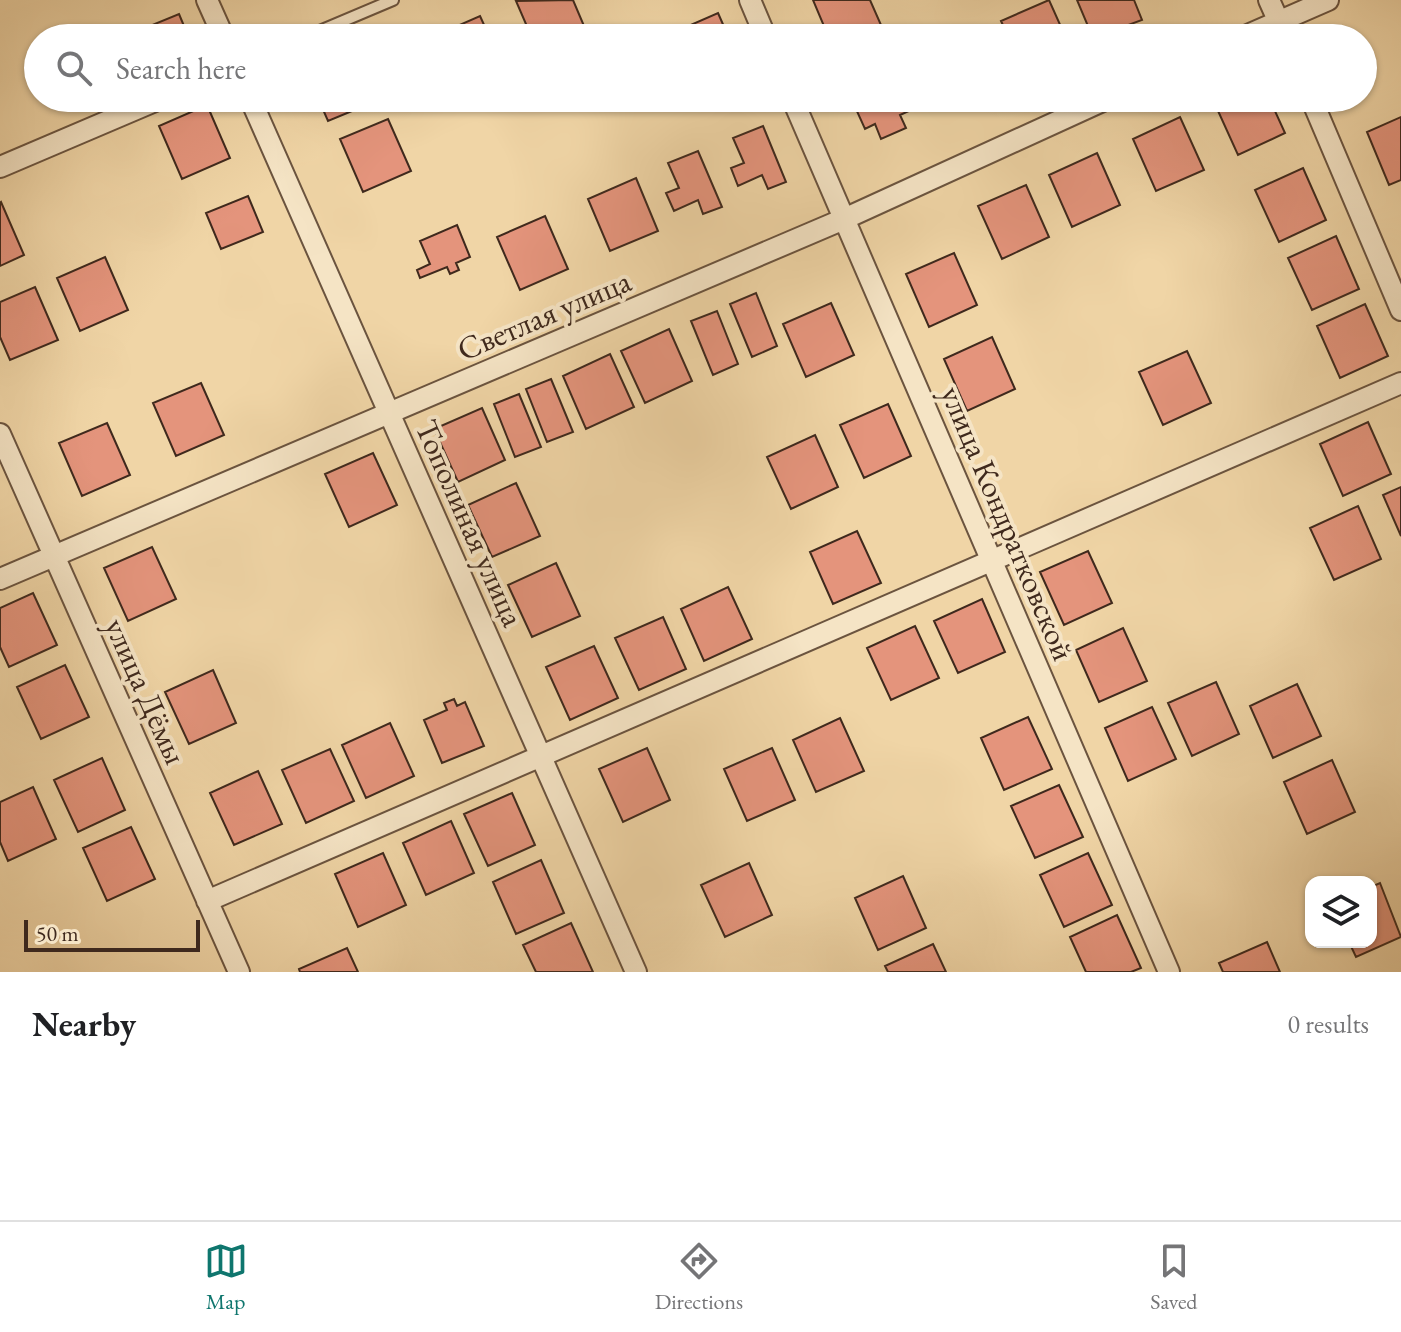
<!DOCTYPE html>
<html lang="en">
<head>
<meta charset="utf-8">
<style>
  body { margin:0; font-family:"EB Garamond",serif; background:#f2f2f2; color:#202124 }
  .controls { position:absolute; right:24px; bottom:24px; display:grid; overflow:hidden; border-radius:16px; box-shadow:0 2px 6px #0004 }
  .controls button { width:72px; height:72px; display:grid; place-items:center; padding:0; border:0; border-bottom:2px solid #e0e0e0; background:#fff; color:#202124; font:40px sans-serif }
  .scale { position:absolute; left:24px; bottom:20px; width:176px; box-sizing:border-box; padding-left:8px; border:4px solid #3f291d; border-top:0; font-size:22px; line-height:28px; white-space:nowrap; color:#3f291d; -webkit-text-stroke:6px #f5e4c5; paint-order:stroke }
  .list { margin:0; padding:0; list-style:none }
  h2 { display:flex; justify-content:space-between; align-items:center; height:104px; margin:0; padding:0 32px; font-size:34px }
  h2 small { font-size:26px; font-weight:400; color:#757577 }
  .icon { flex:none; width:44px; height:44px; fill:none; stroke:currentColor; stroke-width:2; stroke-linecap:round; stroke-linejoin:round }
  .map { position:relative; flex:none; width:1401px; height:972px; overflow:hidden }
  .search { position:absolute; background:#fff; box-shadow:0 2px 6px #0004; left:24px; right:24px; top:24px; height:88px; display:flex; align-items:center; gap:20px; box-sizing:border-box; padding:0 28px; border-radius:44px; color:#757577; font-size:30px }
  .sheet { height:248px; background:#fff }
  nav { display:flex; justify-content:space-around; align-items:center; box-sizing:border-box; height:112px; border-top:2px solid #e0e0e0; background:#fff; font-size:22px; color:#757577 }
  nav a { display:grid; justify-items:center; gap:4px }
  nav .on { color:#0f766e }
  .map>svg:first-child { display:block }
</style>
</head>
<body>
<div class="map">
<svg width="1401" height="972" viewBox="0 0 1401 972">
  <rect width="100%" height="100%" fill="#f0d5a6"/>
  <filter id="stains"><feTurbulence type="fractalNoise" baseFrequency=".0025" numOctaves="4"/><feColorMatrix values="0 0 0 0 .2 0 0 0 0 .09 0 0 0 0 .02 0 0 0 .5 -.17"/></filter>
  <radialGradient id="worn" r=".72"><stop offset=".6" stop-color="#630" stop-opacity="0"/><stop offset="1" stop-color="#630" stop-opacity=".3"/></radialGradient>
  <path fill="#e4947c" stroke="#3f291d" stroke-width="2" d="M 573,0 L 587,33 L 575,38 L 532,38 L 516,1 Z
    M 813,0 L 870,0 L 881,25 L 851,38 L 829,38 Z
    M 1049,0 L 1066,38 L 1009,38 L 1001,21 Z
    M 1077,0 L 1134,0 L 1142,20 L 1093,38 Z
    M 718,13 L 729,38 L 672,38 L 670,34 Z
    M 179,14 L 189,38 L 143,38 L 140,30 Z
    M 480,16 L 490,38 L 433,38 L 432,37 Z
    M 318,98 L 381,98 L 381,99 L 328,121 Z
    M 851,98 L 906,98 L 911,110 L 900,115 L 906,128 L 881,139 L 875,124 L 865,129 Z
    M 947,98 L 966,98 L 950,105 Z
    M 1224,98 L 1269,98 L 1285,133 L 1238,155 L 1214,102 Z
    M 207,105 L 230,158 L 182,179 L 159,126 Z
    M 1180,117 L 1204,170 L 1156,191 L 1133,139 Z
    M 1401,117 L 1401,180 L 1389,185 L 1367,132 Z
    M 388,119 L 411,171 L 363,192 L 340,139 Z
    M 763,126 L 786,182 L 768,189 L 762,175 L 738,186 L 731,168 L 744,163 L 733,138 Z
    M 698,151 L 722,207 L 703,214 L 698,200 L 674,211 L 666,193 L 679,188 L 668,163 Z
    M 1097,153 L 1120,205 L 1072,227 L 1049,175 Z
    M 1303,168 L 1326,220 L 1279,242 L 1255,190 Z
    M 636,178 L 658,231 L 610,251 L 588,199 Z
    M 1026,185 L 1049,237 L 1002,259 L 978,206 Z
    M 248,196 L 263,232 L 221,249 L 206,213 Z
    M 1,202 L 24,255 L 0,266 L 0,203 Z
    M 545,216 L 568,269 L 520,290 L 497,237 Z
    M 457,225 L 470,257 L 456,263 L 459,270 L 450,274 L 447,267 L 420,278 L 417,270 L 430,264 L 420,241 Z
    M 1336,236 L 1359,289 L 1312,310 L 1288,258 Z
    M 954,253 L 977,305 L 929,327 L 906,274 Z
    M 105,257 L 128,310 L 80,331 L 57,278 Z
    M 35,287 L 58,340 L 10,360 L 0,337 L 0,302 Z
    M 756,293 L 777,346 L 752,357 L 730,304 Z
    M 831,303 L 854,355 L 806,377 L 783,324 Z
    M 1365,304 L 1388,356 L 1340,378 L 1317,326 Z
    M 717,311 L 738,364 L 713,375 L 691,321 Z
    M 669,329 L 692,381 L 645,403 L 621,351 Z
    M 992,337 L 1015,389 L 967,411 L 944,359 Z
    M 1187,351 L 1211,403 L 1163,425 L 1139,372 Z
    M 610,354 L 634,407 L 586,429 L 563,376 Z
    M 551,379 L 573,432 L 547,442 L 526,389 Z
    M 201,383 L 224,435 L 176,456 L 153,403 Z
    M 519,394 L 541,447 L 515,457 L 494,404 Z
    M 888,404 L 911,456 L 864,478 L 840,425 Z
    M 482,408 L 505,460 L 458,482 L 434,429 Z
    M 1368,422 L 1391,474 L 1343,496 L 1320,444 Z
    M 107,423 L 130,475 L 82,496 L 59,443 Z
    M 815,435 L 838,487 L 791,509 L 767,457 Z
    M 373,453 L 397,505 L 349,527 L 325,474 Z
    M 516,483 L 540,536 L 492,557 L 468,505 Z
    M 1401,487 L 1401,536 L 1383,495 Z
    M 1358,506 L 1381,559 L 1334,580 L 1310,528 Z
    M 857,531 L 881,583 L 833,604 L 810,552 Z
    M 152,547 L 176,599 L 128,621 L 104,568 Z
    M 1088,551 L 1112,603 L 1064,625 L 1040,572 Z
    M 556,563 L 580,616 L 532,637 L 508,585 Z
    M 728,587 L 752,639 L 704,661 L 681,609 Z
    M 33,593 L 57,645 L 9,667 L 0,647 L 0,608 Z
    M 982,599 L 1005,652 L 958,673 L 934,621 Z
    M 663,617 L 686,669 L 639,690 L 615,638 Z
    M 915,626 L 939,678 L 891,700 L 867,648 Z
    M 1123,628 L 1147,681 L 1099,702 L 1076,650 Z
    M 594,646 L 618,698 L 570,720 L 546,667 Z
    M 65,665 L 89,717 L 41,739 L 17,687 Z
    M 213,670 L 236,723 L 189,744 L 165,692 Z
    M 1216,682 L 1239,734 L 1192,756 L 1168,703 Z
    M 1297,684 L 1321,736 L 1273,758 L 1250,706 Z
    M 454,699 L 457,706 L 465,702 L 484,746 L 442,763 L 424,720 L 447,710 L 444,703 Z
    M 1152,707 L 1176,759 L 1128,781 L 1105,728 Z
    M 1028,717 L 1052,769 L 1004,790 L 981,738 Z
    M 840,718 L 864,771 L 816,792 L 793,740 Z
    M 390,723 L 414,776 L 366,798 L 342,745 Z
    M 647,748 L 670,800 L 623,822 L 599,769 Z
    M 772,748 L 795,800 L 747,821 L 724,769 Z
    M 330,749 L 354,801 L 306,823 L 282,770 Z
    M 102,758 L 125,810 L 78,832 L 54,780 Z
    M 1332,760 L 1355,812 L 1307,834 L 1284,782 Z
    M 258,771 L 282,824 L 234,845 L 210,793 Z
    M 1059,785 L 1083,837 L 1035,858 L 1011,806 Z
    M 33,787 L 56,839 L 8,861 L 0,842 L 0,802 Z
    M 512,793 L 535,845 L 488,866 L 464,814 Z
    M 451,821 L 474,873 L 426,895 L 403,843 Z
    M 131,827 L 155,879 L 107,901 L 83,848 Z
    M 383,853 L 406,905 L 358,927 L 335,874 Z
    M 1088,853 L 1112,905 L 1064,927 L 1040,875 Z
    M 541,860 L 564,913 L 516,934 L 493,882 Z
    M 749,863 L 772,915 L 725,937 L 701,885 Z
    M 903,876 L 926,928 L 878,950 L 855,898 Z
    M 1380,883 L 1401,937 L 1356,957 L 1349,942 L 1371,942 L 1371,887 Z
    M 1117,915 L 1141,968 L 1131,972 L 1086,972 L 1070,937 Z
    M 571,923 L 593,972 L 536,972 L 523,945 Z
    M 1267,942 L 1280,972 L 1223,972 L 1219,963 Z
    M 933,944 L 946,972 L 888,972 L 885,966 Z
    M 347,948 L 358,972 L 300,972 L 299,969 Z"/>
  <g fill="none" stroke-linecap="round" stroke-linejoin="round">
    <defs>
      <path id="lane" d="M 303,38 L 393,0"/>
      <path id="street" d="M 207,0 L 224,38
        M 750,0 L 766,38
        M 1269,0 L 1286,38
        M 1241,38 L 1328,0
        M 250,98 L 636,972
        M 792,98 L 1169,972
        M 1311,98 L 1401,310
        M 0,167 L 162,98
        M 0,434 L 239,972
        M 0,579 L 844,219 L 1109,98
        M 207,901 L 1401,383"/>
    </defs>
    <use href="#lane" stroke="#6b543f" stroke-width="14"/>
    <use href="#street" stroke="#6b543f" stroke-width="24"/>
    <use href="#lane" stroke="#f5e4c5" stroke-width="10"/>
    <use href="#street" stroke="#f5e4c5" stroke-width="20"/>
  </g>
  <g text-anchor="middle" stroke-width="8" stroke-linejoin="round" paint-order="stroke">
    <g font-size="32" fill="#3f291d" stroke="#f5e4c5">
      <text transform="translate(544 315) rotate(-23)" y="11">Светлая улица</text>
      <text transform="translate(470 523) rotate(66)" y="11">Тополиная улица</text>
      <text transform="translate(1008 523) rotate(67)" y="11">улица Кондратковской</text>
      <text transform="translate(146 691) rotate(66)" y="11">улица Дёмы</text>
    </g>
  </g>
  <rect width="100%" height="100%" filter="url(#stains)"/>
  <rect width="100%" height="100%" fill="url(#worn)"/>
</svg>
<div class="controls">
<button><svg class="icon" aria-label="layers" viewBox="0 0 24 24"><path d="M12 4l9 5-9 5-9-5zM3 14l9 5 9-5"/></svg></button>
</div>
<div class="scale">50 m</div>
<div class="search"><svg class="icon" aria-label="search" viewBox="0 0 24 24"><circle cx="10" cy="10" r="6"/><path d="M15 15l6 6"/></svg>Search here</div>
</div>
<section class="sheet">
<h2>Nearby<small>0 results</small></h2>
<ul class="list">
</ul>
</section>
<nav>
<a class="on"><svg class="icon" aria-label="map" viewBox="0 0 24 24"><path d="M3 6l6-2 6 2 6-2v14l-6 2-6-2-6 2zM9 4v14M15 6v14"/></svg>Map</a>
<a><svg class="icon" aria-label="directions" viewBox="0 0 24 24"><path d="M12 3l9 9-9 9-9-9zM9 14v-3h6M13 9l2 2-2 2"/></svg>Directions</a>
<a><svg class="icon" aria-label="saved" viewBox="0 0 24 24"><path d="M7 4h10v16l-5-4-5 4z"/></svg>Saved</a>
</nav>
</body>
</html>
